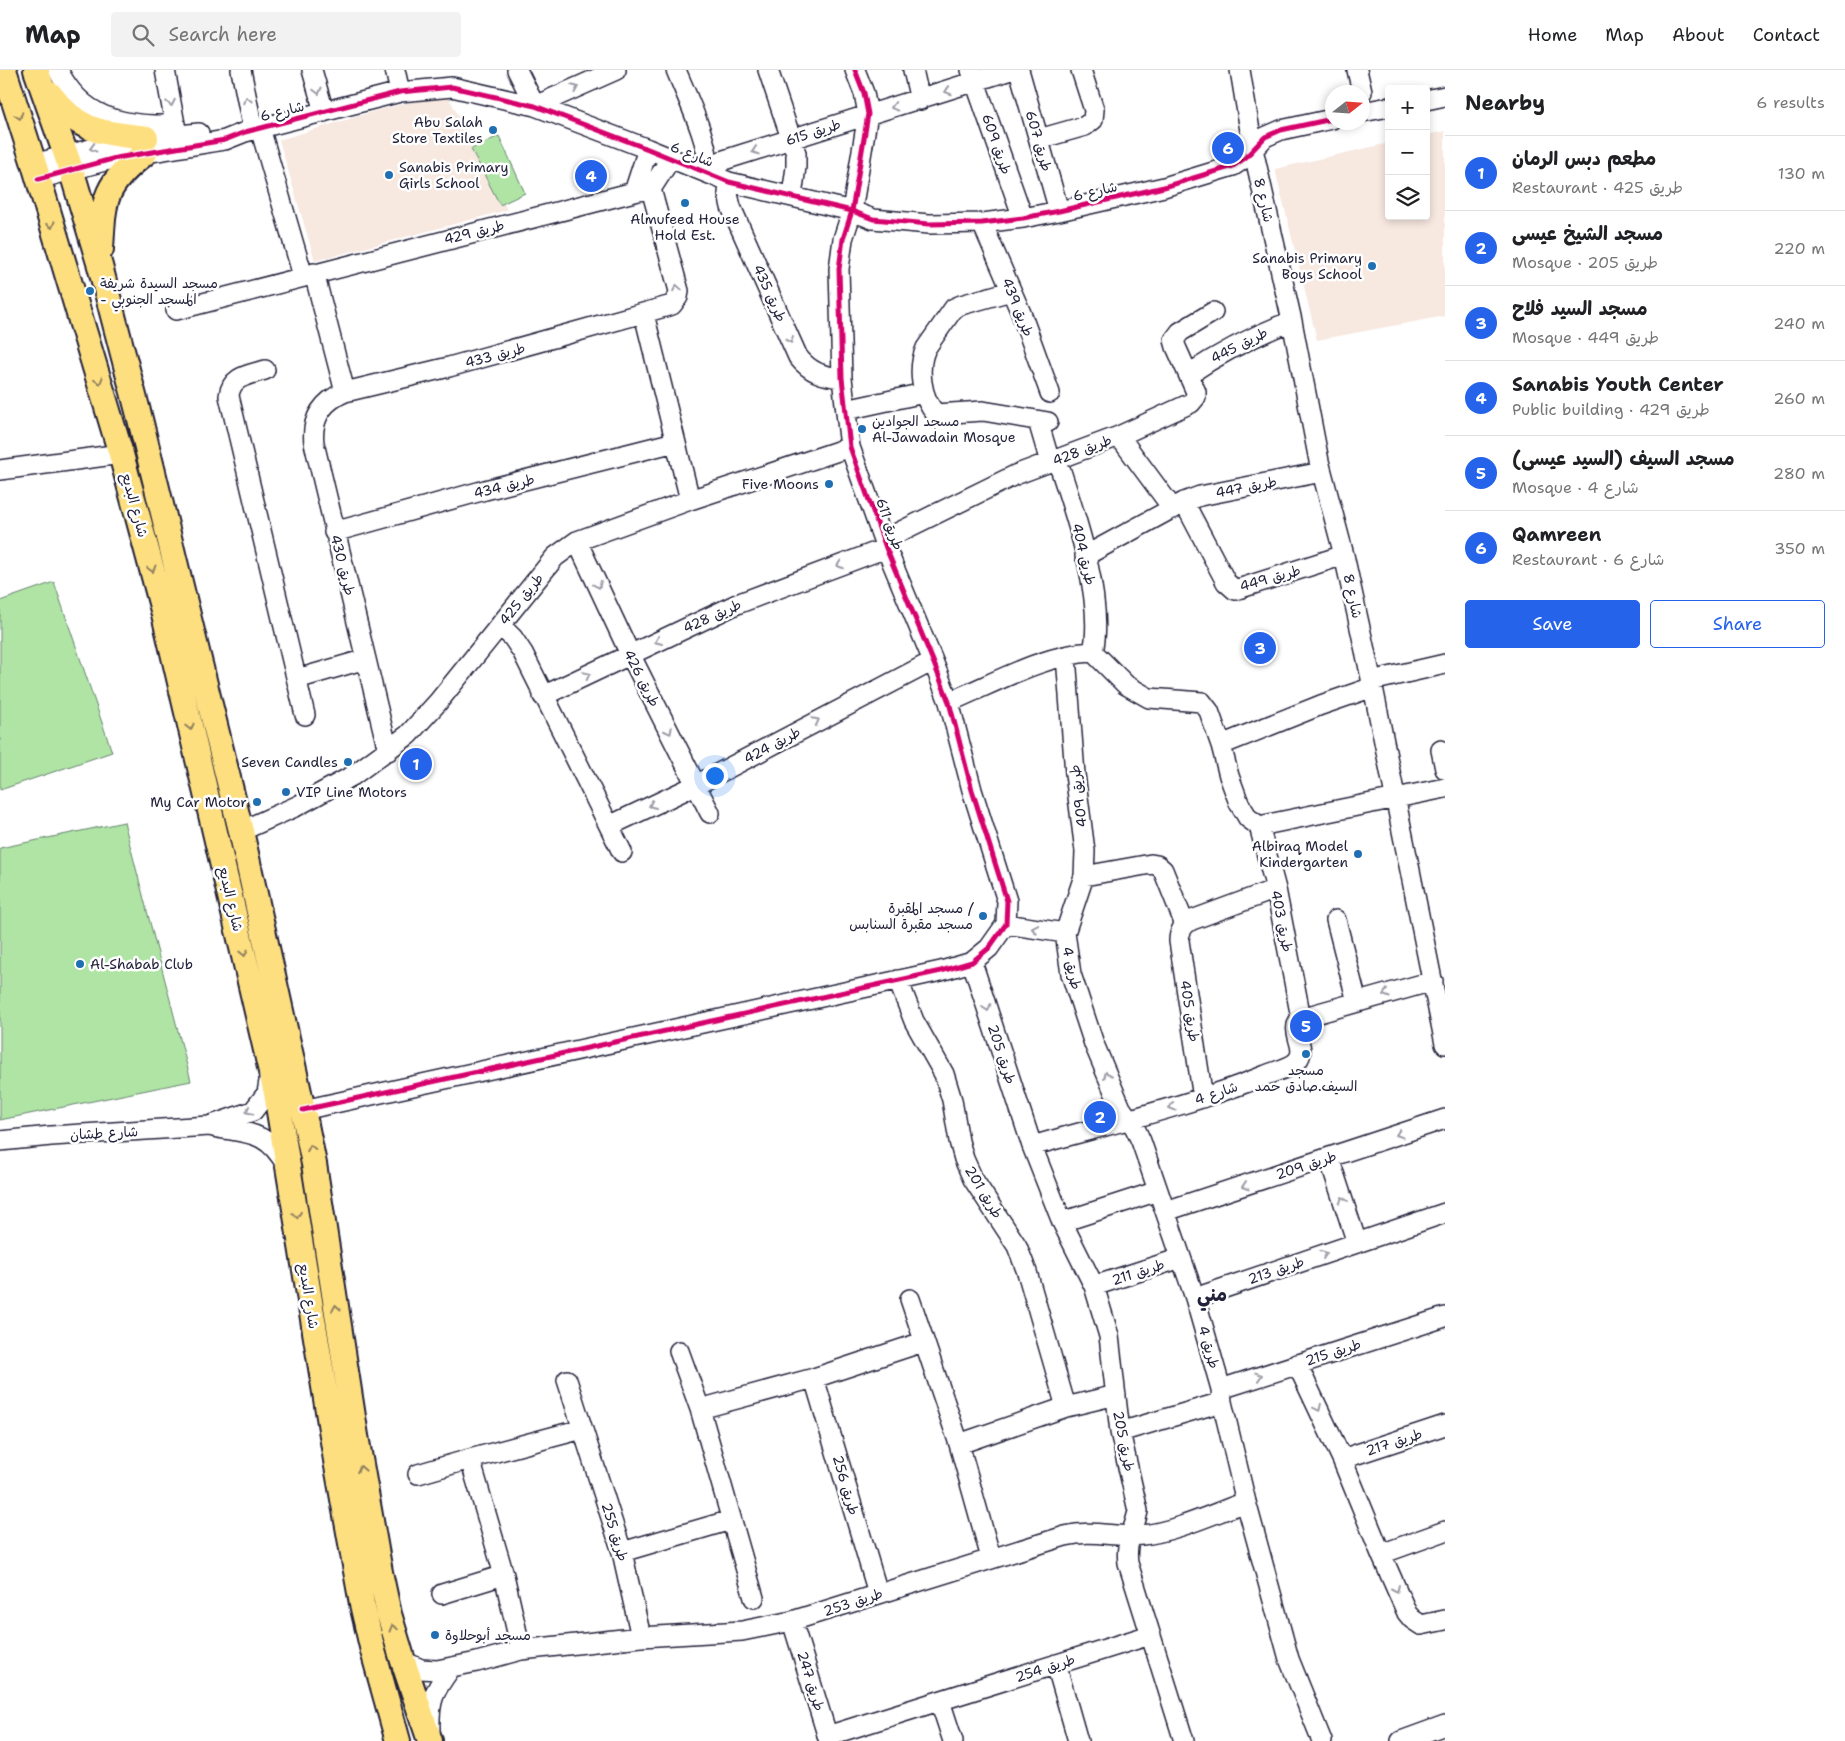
<!DOCTYPE html>
<html lang="en">
<head>
<meta charset="utf-8">
<style>
  body { margin:0; font-family:"Shantell Sans","Playpen Sans Arabic",sans-serif; background:#f2f2f2; color:#202124 }
  .controls { position:absolute; right:15px; top:15px; display:grid; overflow:hidden; border-radius:5px; box-shadow:0 2px 8px #0003 }
  .controls button { width:45px; height:45px; display:grid; place-items:center; padding:0; border:0; border-bottom:1px solid #e0e0e0; background:#fff; color:#202124; font:25px sans-serif }
  .compass { position:absolute; left:1325px; top:15px; width:45px; height:45px; border-radius:50%; background:#fff; box-shadow:0 2px 8px #0003; rotate:73deg }
  .you { position:absolute; left:714px; top:705px; width:18px; height:18px; margin:-12px; border:4px solid #fff; border-radius:50%; background:#1a73e8; box-shadow:0 0 0 8px #1a73e833 }
  .badge { display:grid; place-items:center; width:32px; height:32px; border-radius:50%; background:#2563eb; color:#fff; font-size:16px; font-weight:700 }
  .pin { position:absolute; translate:-50% -50%; border:2px solid #fff; box-shadow:0 1px 5px #0006 }
  .list { margin:0; padding:0; list-style:none }
  h2 { display:flex; justify-content:space-between; align-items:center; height:65px; margin:0; padding:0 20px; font-size:21px }
  h2 small { font-size:16px; font-weight:400; color:#757577 }
  .list li { display:grid; grid-template-columns:32px 1fr auto; gap:15px; align-items:center; box-sizing:border-box; height:75px; padding:0 20px; border-top:1px solid #e0e0e0 }
  .list b { display:block; font-size:19px; white-space:nowrap }
  .list p { margin:0; font-size:16px; white-space:nowrap; color:#757577 }
  .list em { font-size:16px; font-style:normal; color:#757577 }
  .actions { display:flex; gap:10px; padding:15px 20px }
  .actions a { flex:1; padding:11px 0; border:1px solid #2563eb; border-radius:5px; text-align:center; font-size:18px; color:#2563eb }
  .actions .main { background:#2563eb; color:#fff }
  .icon { flex:none; width:28px; height:28px; fill:none; stroke:currentColor; stroke-width:2; stroke-linecap:round; stroke-linejoin:round }
  .map { position:relative; flex:none; width:1445px; height:1671px; overflow:hidden }
  header { display:flex; align-items:center; gap:30px; box-sizing:border-box; height:70px; padding:0 25px; background:#fff; border-bottom:1px solid #e0e0e0 }
  header strong { font-size:24px }
  nav { display:flex; gap:28px; margin-inline-start:auto; font-size:18px }
  .search { width:350px; height:45px; background:#f2f2f2; display:flex; align-items:center; gap:12px; box-sizing:border-box; padding:0 18px; border-radius:5px; color:#757577; font-size:19px }
  main { display:flex }
  aside { flex:1; background:#fff }
  .map>svg:first-child { display:block }
</style>
</head>
<body>
<header>
<strong>Map</strong>
<div class="search"><svg class="icon" aria-label="search" viewBox="0 0 24 24"><circle cx="10" cy="10" r="6"/><path d="M15 15l6 6"/></svg>Search here</div>
<nav><a>Home</a><a>Map</a><a>About</a><a>Contact</a></nav>
</header>
<main>
<div class="map">
<svg width="1445" height="1671" viewBox="0 0 1445 1671">
  <rect width="100%" height="100%" fill="#fff"/>
  <filter id="ink" filterUnits="userSpaceOnUse"><feTurbulence type="fractalNoise" baseFrequency=".02" numOctaves="2"/><feDisplacementMap in="SourceGraphic" scale="10" xChannelSelector="R" yChannelSelector="G"/><feConvolveMatrix kernelMatrix="1 2 1 2 8 2 1 2 1" color-interpolation-filters="sRGB"/></filter>
  <g filter="url(#ink)">
    <path fill="#f7e8e0" d="M 447,24 L 507,140 L 315,191 L 279,70 L 382,39 Z
      M 1445,61 L 1445,246 L 1317,270 L 1275,99 L 1389,73 L 1389,146 L 1426,146 L 1426,65 Z"/>
    <path fill="#afe4a5" stroke="#688370" d="M 499,66 L 525,123 L 500,135 L 471,79 Z
      M 54,512 L 112,682 L 0,720 L 0,531 Z
      M 124,752 L 191,1011 L 0,1050 L 0,778 Z"/>
    <g fill="none" stroke-linecap="round" stroke-linejoin="round">
      <defs>
        <path id="minor" d="M 58,0 C 81,47 120,56 169,55
          M 165,0 L 177,65
          M 241,0 L 253,60
          M 312,0 L 324,42
          M 395,0 L 400,22
          M 517,0 L 535,36 L 616,0
          M 676,0 C 686,25 712,78 708,103
          M 768,0 L 796,83 L 796,97 L 792,126
          M 913,0 L 920,30
          M 971,0 L 1023,148
          M 1019,0 L 1059,141
          M 1240,0 L 1253,79 L 1292,251 L 1319,391 L 1344,485 L 1373,617 L 1445,974
          M 1357,0 L 1362,22
          M 1426,30 L 1445,26
          M 1362,42 L 1389,37
          M 260,58 L 303,206
          M 1039,69 L 1085,56 L 1093,50 L 1094,40 L 1081,0
          M 34,94 L 121,71 L 199,63
          M 713,105 L 717,96 L 724,90 L 1011,0
          M 38,109 L 116,88 L 225,70 L 245,62 L 400,22 L 452,17 L 535,36 L 648,79 L 729,112 L 852,141 L 873,149 L 929,154 L 982,153 L 1023,148 L 1059,141 L 1164,117 L 1233,96 L 1245,88 L 1265,67 L 1281,60 L 1332,49
          M 729,112 L 728,124 L 731,137 L 798,287 C 811,303 823,306 842,308
          M 651,119 L 671,88
          M 634,122 L 648,79
          M 982,153 L 1021,243 L 1050,323
          M 314,203 L 345,322
          M 1011,221 L 961,235 L 954,238 L 926,278 C 917,298 921,328 936,344 L 983,341 L 1048,352
          M 176,240 L 638,121 L 651,119
          M 644,244 L 690,430
          M 265,300 C 249,305 231,306 229,326 L 305,645
          M 1189,304 C 1222,282 1255,265 1292,251
          M 846,340 L 924,323
          M 1038,351 L 1050,392
          M 1119,366 L 1173,439
          M 1057,389 C 1074,441 1105,529 1093,582 L 1126,615 L 1149,628 L 1202,632 L 1209,641 L 1221,675 L 1229,706 L 1239,733 L 1248,748 L 1259,756 L 1276,819 L 1301,948
          M 0,400 L 121,384
          M 1184,432 L 1226,512 L 1235,520 L 1344,485
          M 334,462 L 485,420 L 675,372
          M 883,470 L 1015,405 L 1119,366 L 1191,333 L 1196,327 L 1196,322 L 1176,277 L 1174,270 L 1180,262 L 1213,242
          M 577,471 L 630,584 L 710,743
          M 1085,486 L 1184,432 L 1200,426 L 1322,402
          M 500,555 L 513,568 L 523,583 L 622,782
          M 1066,586 L 1075,704 L 1085,781 L 1084,806 L 1065,863 L 1071,904 L 1094,974 L 1121,1038 L 1135,1058 L 1141,1071 L 1195,1228 L 1221,1319 L 1222,1332 L 1246,1432 L 1289,1589 L 1322,1671
          M 297,609 L 366,589
          M 1371,611 L 1445,594
          M 543,626 L 737,534 L 886,478
          M 949,632 C 994,613 1045,584 1093,582
          M 1221,675 L 1321,635 L 1373,617
          M 1441,680 L 1445,699
          M 388,681 L 314,373 C 311,348 323,331 345,322 L 449,297 L 672,235 L 678,227 L 679,221 L 651,119
          M 609,756 L 696,715 L 933,591
          M 1259,756 L 1445,718
          M 241,761 L 297,736 L 352,706 L 408,665 L 438,632 L 555,487 L 577,471 L 690,430 L 850,377
          M 1084,806 L 1151,794 L 1157,795 L 1163,800 L 1185,855
          M 1336,850 L 1357,932
          M 1006,854 L 1065,863
          M 972,892 L 1032,1076 L 1062,1152 L 1094,1216 L 1109,1266 L 1120,1362 L 1138,1441 C 1134,1461 1125,1472 1128,1493 L 1184,1671
          M 898,910 L 914,951 L 944,1004 L 952,1030 L 959,1071 L 964,1089 L 973,1109 L 1017,1176 L 1027,1202 L 1066,1337
          M 1203,1028 L 1179,871 C 1179,862 1183,854 1192,850 L 1276,819
          M 303,1040 L 941,901 L 972,892 L 989,878 L 1006,854 L 1007,831 L 972,720 L 949,632 L 933,591 L 886,478 L 850,377 L 842,308 L 839,199 L 843,169 L 852,141 L 868,44 L 864,23 L 855,0
          M 213,1057 C 248,1064 267,1060 286,1095
          M 0,1071 L 51,1066 L 209,1056 L 253,1041 L 267,1023 L 269,1011 L 269,1003
          M 1032,1076 C 1110,1054 1192,1035 1266,1005 C 1275,1001 1291,998 1297,991 C 1309,978 1288,961 1301,948 L 1433,911
          M 1329,1088 L 1357,1173
          M 1166,1141 L 1445,1049
          M 1062,1152 L 1158,1121
          M 1094,1216 L 1181,1188
          M 1195,1228 L 1445,1143
          M 910,1229 L 959,1374 L 991,1488
          M 679,1281 L 700,1339 L 754,1528
          M 1297,1294 L 1342,1389 L 1381,1484 L 1407,1543 L 1412,1549 L 1421,1555 L 1445,1550
          M 814,1308 L 878,1523
          M 567,1310 L 622,1482 L 641,1567
          M 1221,1319 L 1445,1247
          M 700,1339 L 814,1308 L 923,1272
          M 1120,1362 L 1222,1332
          M 959,1374 L 1066,1337 L 1116,1325
          M 470,1389 L 504,1505 L 521,1580
          M 1342,1389 L 1445,1355
          M 418,1404 L 470,1389 L 582,1359
          M 622,1482 L 731,1450
          M 1381,1484 L 1445,1461
          M 442,1524 L 504,1505
          M 792,1551 L 829,1671
          M 403,1591 L 421,1599 L 437,1600 L 477,1592 L 521,1580 L 641,1567 L 742,1561 L 792,1551 L 1065,1466 C 1094,1459 1115,1468 1142,1465 C 1175,1462 1214,1443 1246,1432
          M 1056,1594 L 1078,1671
          M 940,1631 L 953,1671
          M 430,1661 C 429,1631 433,1622 451,1598
          M 827,1666 L 1150,1565
          M 1401,1671 L 1445,1655"/>
        <path id="major" d="M 4,0 L 34,94 L 121,384 L 164,544 L 276,1023 L 337,1396 L 362,1534 L 373,1581 L 398,1671
          M 36,0 L 71,99 L 100,196 L 140,349 L 241,761 L 303,1040 L 314,1094 L 356,1366 L 380,1502 L 389,1544 L 403,1591 L 430,1671
          M 50,24 C 80,63 100,62 146,68
          M 101,179 C 104,127 103,117 145,83"/>
      </defs>
      <use href="#minor" stroke="#22223b" stroke-width="22"/>
      <use href="#major" stroke="#22223b" stroke-width="28"/>
      <use href="#minor" stroke="#fff" stroke-width="19"/>
      <use href="#major" stroke="#fedf80" stroke-width="24"/>
      <defs>
        <path id="cycleway" d="M 38,109 L 116,88 L 225,70 L 245,62 L 400,22 L 452,17 L 535,36 L 648,79 L 729,112 L 852,141 L 873,149 L 929,154 L 982,153 L 1023,148 L 1059,141 L 1164,117 L 1233,96 L 1245,88 L 1265,67 L 1281,60 L 1332,49
          M 303,1040 L 941,901 L 972,892 L 989,878 L 1006,854 L 1007,831 L 972,720 L 949,632 L 933,591 L 886,478 L 850,377 L 842,308 L 839,199 L 843,169 L 852,141 L 868,44 L 864,23 L 855,0"/>
      </defs>
      <use href="#cycleway" stroke="#fff" stroke-width="8"/>
      <use href="#cycleway" stroke="#d6006c" stroke-width="5"/>
    </g>
    <defs><path id="oneway-chevron" d="M-2-3.5L2.5 0L-2 3.5" fill="none" stroke-width="1.6" stroke-linecap="round" stroke-linejoin="round" transform="scale(1.25)"/></defs>
    <g stroke="#9c9ca7">
      <use href="#oneway-chevron" transform="translate(575 18) rotate(-24)"/>
      <use href="#oneway-chevron" transform="translate(318 21) rotate(75)"/>
      <use href="#oneway-chevron" transform="translate(948 21) rotate(163)"/>
      <use href="#oneway-chevron" transform="translate(247 30) rotate(-101)"/>
      <use href="#oneway-chevron" transform="translate(171 33) rotate(79)"/>
      <use href="#oneway-chevron" transform="translate(894 37) rotate(165)"/>
      <use href="#oneway-chevron" transform="translate(93 78) rotate(165)"/>
      <use href="#oneway-chevron" transform="translate(755 81) rotate(162)"/>
      <use href="#oneway-chevron" transform="translate(677 218) rotate(-99)"/>
      <use href="#oneway-chevron" transform="translate(790 270) rotate(66)"/>
      <use href="#oneway-chevron" transform="translate(840 495) rotate(160)"/>
      <use href="#oneway-chevron" transform="translate(598 515) rotate(65)"/>
      <use href="#oneway-chevron" transform="translate(658 571) rotate(155)"/>
      <use href="#oneway-chevron" transform="translate(587 605) rotate(-26)"/>
      <use href="#oneway-chevron" transform="translate(816 651) rotate(-27)"/>
      <use href="#oneway-chevron" transform="translate(669 661) rotate(63)"/>
      <use href="#oneway-chevron" transform="translate(652 735) rotate(155)"/>
      <use href="#oneway-chevron" transform="translate(1035 859) rotate(-170)"/>
      <use href="#oneway-chevron" transform="translate(1386 924) rotate(164)"/>
      <use href="#oneway-chevron" transform="translate(987 938) rotate(72)"/>
      <use href="#oneway-chevron" transform="translate(1107 1005) rotate(-113)"/>
      <use href="#oneway-chevron" transform="translate(1172 1037) rotate(164)"/>
      <use href="#oneway-chevron" transform="translate(249 1041) rotate(151)"/>
      <use href="#oneway-chevron" transform="translate(1399 1064) rotate(162)"/>
      <use href="#oneway-chevron" transform="translate(1245 1116) rotate(162)"/>
      <use href="#oneway-chevron" transform="translate(1343 1130) rotate(-108)"/>
      <use href="#oneway-chevron" transform="translate(1324 1184) rotate(-19)"/>
      <use href="#oneway-chevron" transform="translate(1259 1306) rotate(-18)"/>
      <use href="#oneway-chevron" transform="translate(1318 1338) rotate(64)"/>
      <use href="#oneway-chevron" transform="translate(1396 1519) rotate(66)"/>
    </g>
    <g stroke="#90805e">
      <use href="#oneway-chevron" transform="translate(19 46) rotate(72)"/>
      <use href="#oneway-chevron" transform="translate(51 155) rotate(74)"/>
      <use href="#oneway-chevron" transform="translate(99 311) rotate(73)"/>
      <use href="#oneway-chevron" transform="translate(152 499) rotate(75)"/>
      <use href="#oneway-chevron" transform="translate(190 657) rotate(77)"/>
      <use href="#oneway-chevron" transform="translate(244 883) rotate(77)"/>
      <use href="#oneway-chevron" transform="translate(311 1078) rotate(-101)"/>
      <use href="#oneway-chevron" transform="translate(297 1145) rotate(81)"/>
      <use href="#oneway-chevron" transform="translate(336 1238) rotate(-99)"/>
      <use href="#oneway-chevron" transform="translate(361 1399) rotate(-100)"/>
      <use href="#oneway-chevron" transform="translate(393 1558) rotate(-106)"/>
    </g>
  </g>
  <g fill="#1f6fb2" stroke="#fff" stroke-width="2">
    <circle cx="493" cy="60" r="5"/>
    <circle cx="389" cy="105" r="5"/>
    <circle cx="685" cy="133" r="5"/>
    <circle cx="1372" cy="196" r="5"/>
    <circle cx="90" cy="221" r="5"/>
    <circle cx="862" cy="359" r="5"/>
    <circle cx="829" cy="414" r="5"/>
    <circle cx="348" cy="692" r="5"/>
    <circle cx="286" cy="722" r="5"/>
    <circle cx="257" cy="732" r="5"/>
    <circle cx="1358" cy="784" r="5"/>
    <circle cx="983" cy="846" r="5"/>
    <circle cx="80" cy="894" r="5"/>
    <circle cx="1306" cy="984" r="5"/>
    <circle cx="435" cy="1565" r="5"/>
  </g>
  <g text-anchor="middle" stroke-width="5" stroke-linejoin="round" paint-order="stroke">
    <g font-size="14" fill="#22223b" stroke="#fff">
      <text transform="translate(282 41) rotate(-14)" y="5">شارع 6</text>
      <text transform="translate(813 62) rotate(-18)" y="5">طريق 615</text>
      <text transform="translate(1039 71) rotate(74)" y="5">طريق 607</text>
      <text transform="translate(997 74) rotate(71)" y="5">طريق 609</text>
      <text transform="translate(692 84) rotate(22)" y="5">شارع 6</text>
      <text transform="translate(1095 121) rotate(-13)" y="5">شارع 6</text>
      <text transform="translate(1264 130) rotate(77)" y="5">شارع 8</text>
      <text transform="translate(474 162) rotate(-14)" y="5">طريق 429</text>
      <text transform="translate(770 223) rotate(66)" y="5">طريق 435</text>
      <text transform="translate(1018 237) rotate(68)" y="5">طريق 439</text>
      <text transform="translate(1239 275) rotate(-27)" y="5">طريق 445</text>
      <text transform="translate(495 285) rotate(-15)" y="5">طريق 433</text>
      <text transform="translate(1082 380) rotate(-21)" y="5">طريق 428</text>
      <text transform="translate(504 416) rotate(-14)" y="5">طريق 434</text>
      <text transform="translate(1246 417) rotate(-11)" y="5">طريق 447</text>
      <text transform="translate(135 435) rotate(75)" y="5">شارع البديع</text>
      <text transform="translate(890 454) rotate(70)" y="5">طريق 611</text>
      <text transform="translate(1084 484) rotate(77)" y="5">طريق 404</text>
      <text transform="translate(343 495) rotate(76)" y="5">طريق 430</text>
      <text transform="translate(1270 508) rotate(-16)" y="5">طريق 449</text>
      <text transform="translate(1353 526) rotate(78)" y="5">شارع 8</text>
      <text transform="translate(521 529) rotate(-51)" y="5">طريق 425</text>
      <text transform="translate(712 546) rotate(-24)" y="5">طريق 428</text>
      <text transform="translate(642 608) rotate(63)" y="5">طريق 426</text>
      <text transform="translate(772 675) rotate(-28)" y="5">طريق 424</text>
      <text transform="translate(1078 726) rotate(-97)" y="5">طريق 409</text>
      <text transform="translate(231 829) rotate(77)" y="5">شارع البديع</text>
      <text transform="translate(1282 851) rotate(79)" y="5">طريق 403</text>
      <text transform="translate(1072 898) rotate(77)" y="5">طريق 4</text>
      <text transform="translate(1190 941) rotate(81)" y="5">طريق 405</text>
      <text transform="translate(1002 984) rotate(72)" y="5">طريق 205</text>
      <text transform="translate(1216 1023) rotate(-19)" y="5">شارع 4</text>
      <text transform="translate(104 1063) rotate(-3)" y="5">شارع طشان</text>
      <text transform="translate(1306 1095) rotate(-18)" y="5">طريق 209</text>
      <text transform="translate(984 1122) rotate(59)" y="5">طريق 201</text>
      <text transform="translate(1276 1200) rotate(-19)" y="5">طريق 213</text>
      <text transform="translate(1138 1202) rotate(-18)" y="5">طريق 211</text>
      <text transform="translate(309 1226) rotate(81)" y="5">شارع البديع</text>
      <text transform="translate(1209 1277) rotate(74)" y="5">طريق 4</text>
      <text transform="translate(1333 1282) rotate(-18)" y="5">طريق 215</text>
      <text transform="translate(1124 1371) rotate(79)" y="5">طريق 205</text>
      <text transform="translate(1394 1372) rotate(-18)" y="5">طريق 217</text>
      <text transform="translate(846 1415) rotate(74)" y="5">طريق 256</text>
      <text transform="translate(615 1462) rotate(73)" y="5">طريق 255</text>
      <text transform="translate(853 1532) rotate(-18)" y="5">طريق 253</text>
      <text transform="translate(1045 1598) rotate(-18)" y="5">طريق 254</text>
      <text transform="translate(811 1611) rotate(73)" y="5">طريق 247</text>
    </g>
    <g font-size="14" fill="#22223b" stroke="#fff" text-anchor="end">
      <text x="483" y="57">Abu Salah<tspan x="483" dy="16">Store Textiles</tspan></text>
      <text x="399" y="102" text-anchor="start">Sanabis Primary<tspan x="399" dy="16">Girls School</tspan></text>
      <text x="685" y="154" text-anchor="middle">Almufeed House<tspan x="685" dy="16">Hold Est.</tspan></text>
      <text x="1362" y="193">Sanabis Primary<tspan x="1362" dy="16">Boys School</tspan></text>
      <text x="100" y="218" text-anchor="start">مسجد السيدة شريفة<tspan x="100" dy="16">- المسجد الجنوبي</tspan></text>
      <text x="872" y="356" text-anchor="start">مسجد الجوادين<tspan x="872" dy="16">Al-Jawadain Mosque</tspan></text>
      <text x="819" y="419">Five Moons</text>
      <text x="338" y="697">Seven Candles</text>
      <text x="296" y="727" text-anchor="start">VIP Line Motors</text>
      <text x="247" y="737">My Car Motor</text>
      <text x="1348" y="781">Albiraq Model<tspan x="1348" dy="16">Kindergarten</tspan></text>
      <text x="973" y="843">مسجد المقبرة /<tspan x="973" dy="16">مسجد مقبرة السنابس</tspan></text>
      <text x="90" y="899" text-anchor="start">Al-Shabab Club</text>
      <text x="1306" y="1005" text-anchor="middle">مسجد<tspan x="1306" dy="16">السيف.صادق حمد</tspan></text>
      <text x="445" y="1570" text-anchor="start">مسجد أبوحلاوة</text>
    </g>
    <g font-size="19" font-weight="bold" fill="#22223b" stroke="#fff">
      <text x="1212" y="1231">مني</text>
    </g>
  </g>
</svg>
<div class="controls">
<button>+</button>
<button>−</button>
<button><svg class="icon" aria-label="layers" viewBox="0 0 24 24"><path d="M12 4l9 5-9 5-9-5zM3 14l9 5 9-5"/></svg></button>
</div>
<svg class="compass" viewBox="-18 -18 36 36"><path d="M0-13l5 13h-10z" fill="#e53935"/><path d="M0 13l5-13h-10z" fill="#757577"/></svg>
<div class="you"></div>
<div class="pin badge" style="left:416px;top:694px">1</div>
<div class="pin badge" style="left:1100px;top:1047px">2</div>
<div class="pin badge" style="left:1260px;top:578px">3</div>
<div class="pin badge" style="left:591px;top:106px">4</div>
<div class="pin badge" style="left:1306px;top:956px">5</div>
<div class="pin badge" style="left:1228px;top:78px">6</div>
</div>
<aside>
<h2>Nearby<small>6 results</small></h2>
<ul class="list">
<li><span class="badge">1</span><div><b>مطعم دبس الرمان</b><p>Restaurant · طريق 425</p></div><em>130 m</em></li>
<li><span class="badge">2</span><div><b>مسجد الشيخ عيسى</b><p>Mosque · طريق 205</p></div><em>220 m</em></li>
<li><span class="badge">3</span><div><b>مسجد السيد فلاح</b><p>Mosque · طريق 449</p></div><em>240 m</em></li>
<li><span class="badge">4</span><div><b>Sanabis Youth Center</b><p>Public building · طريق 429</p></div><em>260 m</em></li>
<li><span class="badge">5</span><div><b>مسجد السيف (السيد عيسى)</b><p>Mosque · شارع 4</p></div><em>280 m</em></li>
<li><span class="badge">6</span><div><b>Qamreen</b><p>Restaurant · شارع 6</p></div><em>350 m</em></li>
</ul>
<div class="actions"><a class="main">Save</a><a>Share</a></div>
</aside>
</main>
</body>
</html>
